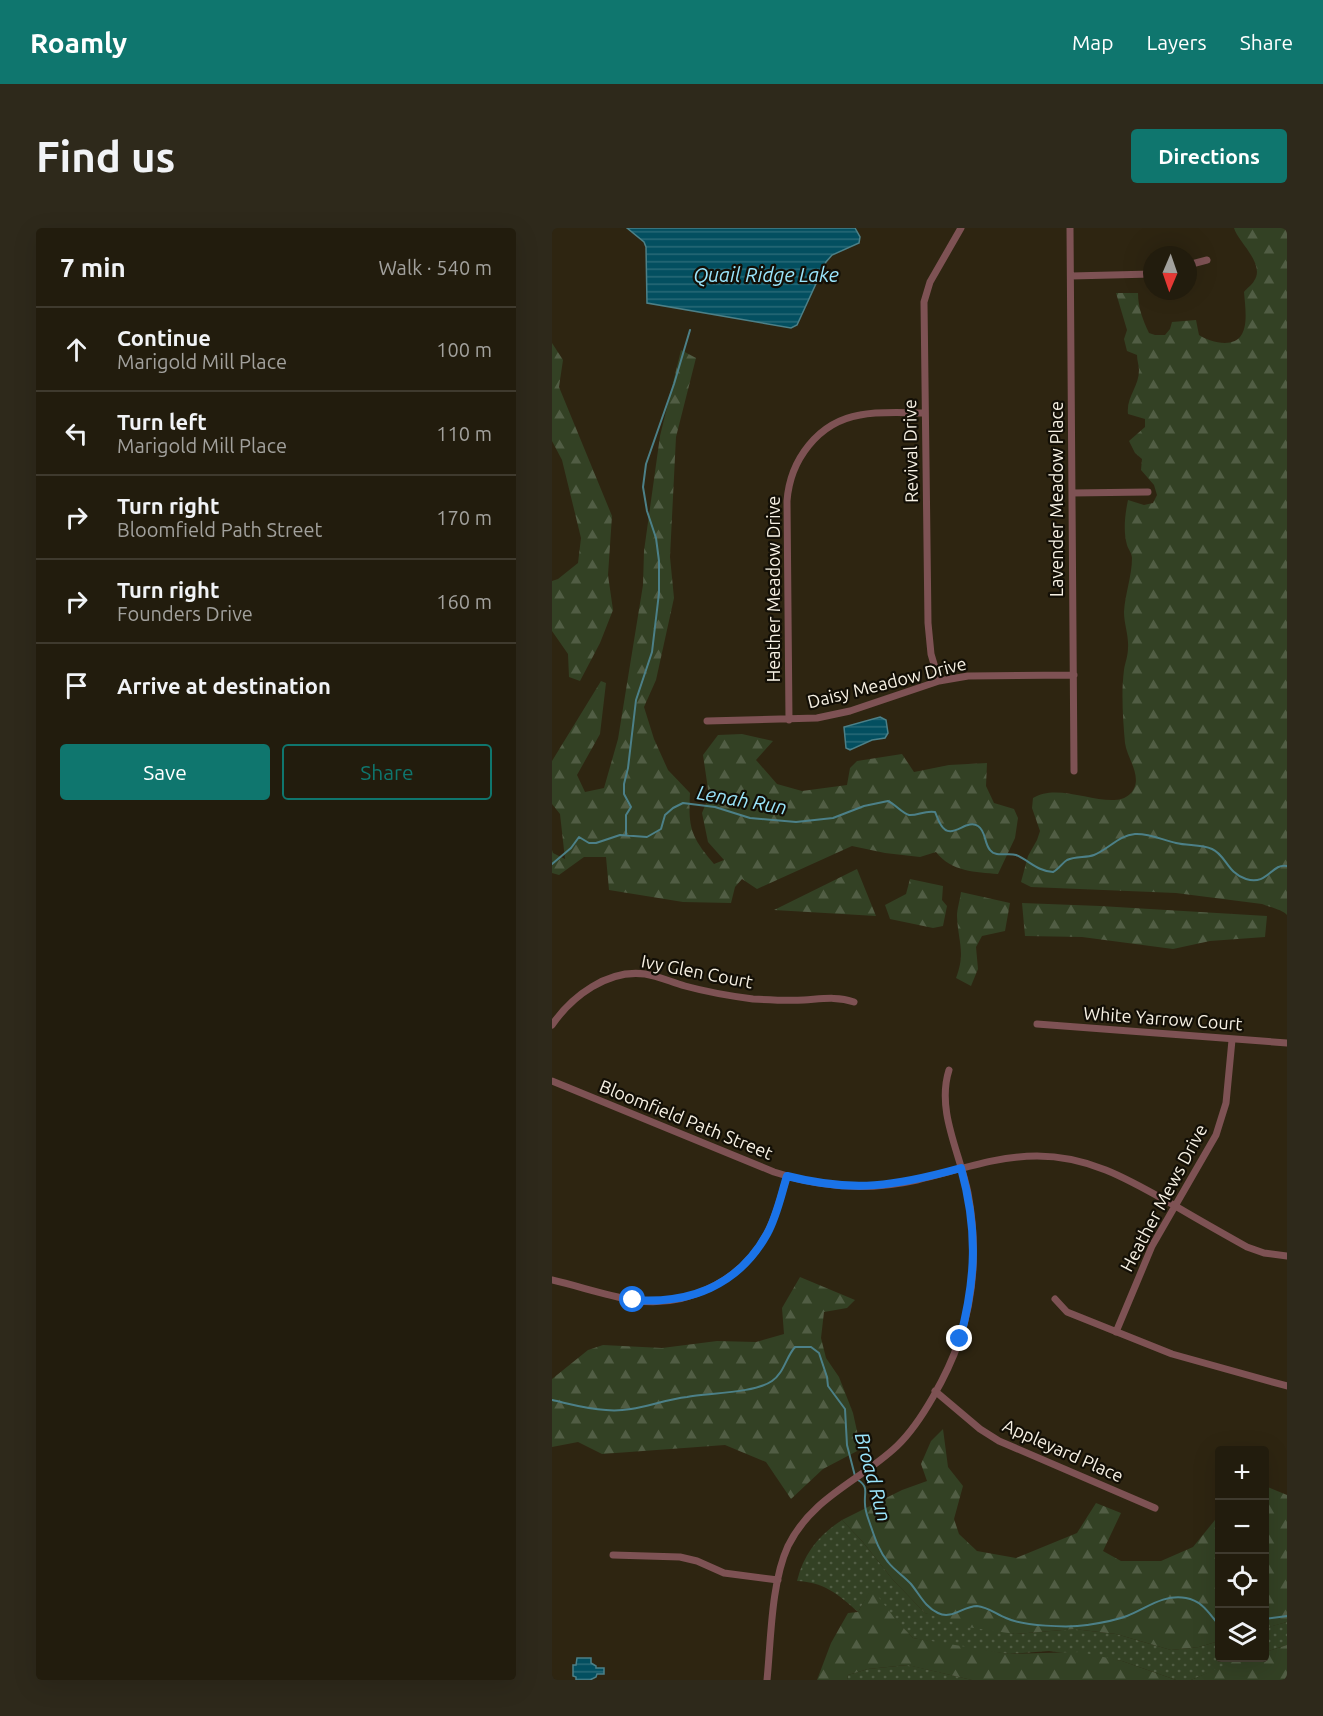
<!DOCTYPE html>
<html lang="en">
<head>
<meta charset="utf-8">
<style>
  body { margin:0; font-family:Ubuntu,sans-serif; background:#2e291b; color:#f1f3f6 }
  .controls { position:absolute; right:18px; bottom:18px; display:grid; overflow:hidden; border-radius:6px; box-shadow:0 6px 24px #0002 }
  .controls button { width:54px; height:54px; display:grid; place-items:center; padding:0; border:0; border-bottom:2px solid #3f3a2e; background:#221c0d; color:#f1f3f6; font:30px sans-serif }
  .compass { position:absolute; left:591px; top:18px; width:54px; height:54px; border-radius:50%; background:#221c0d; box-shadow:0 6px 24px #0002; rotate:182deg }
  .stop { position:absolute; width:18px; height:18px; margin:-14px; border:4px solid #1a73e8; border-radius:50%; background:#fff }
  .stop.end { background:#1a73e8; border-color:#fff; box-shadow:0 2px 6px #0008 }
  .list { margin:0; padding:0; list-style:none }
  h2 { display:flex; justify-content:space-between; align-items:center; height:78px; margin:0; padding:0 24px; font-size:26px }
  h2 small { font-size:20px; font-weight:400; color:#a2a19d }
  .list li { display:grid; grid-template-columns:39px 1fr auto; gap:18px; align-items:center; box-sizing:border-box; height:84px; padding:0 24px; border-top:2px solid #3f3a2e }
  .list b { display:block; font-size:22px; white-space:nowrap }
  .list p { margin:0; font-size:20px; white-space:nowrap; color:#a2a19d }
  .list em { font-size:20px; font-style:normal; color:#a2a19d }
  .actions { display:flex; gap:12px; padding:18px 24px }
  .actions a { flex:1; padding:14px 0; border:2px solid #0f766e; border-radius:6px; text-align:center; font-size:21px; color:#0f766e }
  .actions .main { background:#0f766e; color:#fff }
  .icon { flex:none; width:33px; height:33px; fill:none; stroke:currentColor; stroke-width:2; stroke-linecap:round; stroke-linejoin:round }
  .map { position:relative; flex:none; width:735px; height:1452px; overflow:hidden; border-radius:6px }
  header { display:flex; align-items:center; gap:36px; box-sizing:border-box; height:84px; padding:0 30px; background:#0f766e; color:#fff }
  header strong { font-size:28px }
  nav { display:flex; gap:33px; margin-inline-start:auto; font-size:21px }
  .intro { display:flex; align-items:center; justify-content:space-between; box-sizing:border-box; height:144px; padding:0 36px }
  h1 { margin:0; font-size:42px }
  .button { padding:15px 27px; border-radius:6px; background:#0f766e; color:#fff; font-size:21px; font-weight:700 }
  main { display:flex; gap:36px; padding:0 36px }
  aside { flex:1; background:#221c0d; border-radius:6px; box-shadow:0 6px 24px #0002 }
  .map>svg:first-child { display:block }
</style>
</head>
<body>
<header>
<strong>Roamly</strong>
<nav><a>Map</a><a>Layers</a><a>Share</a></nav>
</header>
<div class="intro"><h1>Find us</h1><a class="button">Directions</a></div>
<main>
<aside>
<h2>7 min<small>Walk · 540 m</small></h2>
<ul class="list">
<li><svg class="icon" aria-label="ahead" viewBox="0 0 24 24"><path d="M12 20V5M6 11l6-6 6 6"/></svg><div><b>Continue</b><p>Marigold Mill Place</p></div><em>100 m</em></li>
<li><svg class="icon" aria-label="left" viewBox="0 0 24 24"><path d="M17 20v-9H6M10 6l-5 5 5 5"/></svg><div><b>Turn left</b><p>Marigold Mill Place</p></div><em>110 m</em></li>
<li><svg class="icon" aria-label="right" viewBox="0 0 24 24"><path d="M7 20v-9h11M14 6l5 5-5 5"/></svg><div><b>Turn right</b><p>Bloomfield Path Street</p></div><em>170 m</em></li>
<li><svg class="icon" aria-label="right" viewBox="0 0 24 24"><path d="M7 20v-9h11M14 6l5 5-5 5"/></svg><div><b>Turn right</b><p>Founders Drive</p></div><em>160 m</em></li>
<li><svg class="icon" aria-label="arrive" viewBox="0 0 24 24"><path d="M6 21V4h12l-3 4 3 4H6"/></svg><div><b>Arrive at destination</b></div></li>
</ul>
<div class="actions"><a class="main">Save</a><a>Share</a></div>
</aside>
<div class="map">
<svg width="735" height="1452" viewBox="0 0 735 1452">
  <defs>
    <pattern id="grass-dots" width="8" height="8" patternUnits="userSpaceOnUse" patternTransform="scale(1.5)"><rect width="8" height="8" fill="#334124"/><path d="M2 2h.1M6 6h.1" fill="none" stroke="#515d44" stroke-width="1.8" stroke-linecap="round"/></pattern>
    <pattern id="forest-firs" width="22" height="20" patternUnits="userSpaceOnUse" patternTransform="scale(1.5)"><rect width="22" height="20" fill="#334124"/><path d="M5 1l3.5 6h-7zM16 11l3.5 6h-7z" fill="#515d44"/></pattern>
    <pattern id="water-rules" width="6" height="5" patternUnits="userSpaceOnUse" patternTransform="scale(1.5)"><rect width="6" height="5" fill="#034f60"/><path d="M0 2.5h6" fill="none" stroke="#286977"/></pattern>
  </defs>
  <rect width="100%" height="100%" fill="#2e2511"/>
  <path fill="url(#grass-dots)" d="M 290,1292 L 310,1313 L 341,1352 L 373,1385 L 463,1406 L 522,1401 L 564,1406 L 619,1422 L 647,1419 L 667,1413 L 668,1430 L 693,1430 L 639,1452 L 624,1452 L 570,1433 L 497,1423 L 457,1426 L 407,1419 L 361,1410 L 317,1365 L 306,1384 C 286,1366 272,1354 245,1353 C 252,1325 267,1307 290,1292 Z
    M 735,1394 L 735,1417 L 713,1424 L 712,1400 Z
    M 356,1437 L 420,1452 L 295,1452 L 296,1447 L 316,1441 Z"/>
  <path fill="url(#forest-firs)" d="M 682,0 L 735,0 L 735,687 C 731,682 717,679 710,676 L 624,665 L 479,659 L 469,654 L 476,628 L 485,612 L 488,603 L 480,580 L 481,570 C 509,552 559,585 578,566 C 593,551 575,531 573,515 C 571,492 569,465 572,442 C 573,435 576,428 576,420 C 577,408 572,396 572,384 C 573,366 580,348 580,330 C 580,325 576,321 575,317 C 571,303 573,286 576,272 L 592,277 L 601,275 L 605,267 L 602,257 L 589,242 L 590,231 L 583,225 L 577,213 L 593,199 L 593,191 L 576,186 C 574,169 587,159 587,142 C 587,138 585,132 585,127 L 575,123 L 572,111 L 575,102 L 564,65 L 586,65 C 586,80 591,92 597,105 L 603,107 L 613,107 L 618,101 L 620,94 L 644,92 L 647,107 C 658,114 682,121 690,106 C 696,96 693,76 692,64 C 695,60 700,57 702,53 C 714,36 686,14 682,0 Z
    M 0,115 L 11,132 L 7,159 L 60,288 L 56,347 L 61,382 L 48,415 L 28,453 L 17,449 L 16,426 L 0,403 L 0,353 L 6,351 L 26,335 L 29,310 L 10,232 L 0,213 Z
    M 129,122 L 144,130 L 124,209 L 118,329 L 122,370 L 104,452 L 92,479 L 102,511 L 116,542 L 138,565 C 136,600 139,609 162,636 L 172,632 L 156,614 L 150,585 L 157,568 L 151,527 L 166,507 L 190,506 L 221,513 L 204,532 L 225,556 L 250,563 L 295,557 L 298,540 L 305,533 L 350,526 L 362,544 L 397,537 L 435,535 L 434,558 L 442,575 L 462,581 L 466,590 L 463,610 L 446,646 C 424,644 399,644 384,624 L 368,629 L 333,625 L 300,618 L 205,661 L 190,651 L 183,659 L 179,675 L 131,674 L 57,662 L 54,629 L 32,629 L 7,647 L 0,645 L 0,622 L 1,625 L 13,631 L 8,586 L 0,576 L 0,533 L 49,453 L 54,455 L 48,506 L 25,547 L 33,564 L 52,560 L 66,511 L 91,357 L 92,323 L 108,208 Z
    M 305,641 L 324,688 L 222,682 Z
    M 358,651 L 391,658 L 390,672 L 395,678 L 391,698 L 381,700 L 338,691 L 333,677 L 354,666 Z
    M 409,664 L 458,675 L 453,703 L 430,708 L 424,719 L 426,741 L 419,758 L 404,750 C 414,724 406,714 405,688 C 405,681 408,672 409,664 Z
    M 470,675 L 548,678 L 715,688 L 713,709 L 658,713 L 621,721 L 530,709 L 473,708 Z
    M 248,1049 L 303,1072 L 295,1080 L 272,1084 L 269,1110 L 274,1130 L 287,1149 L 301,1185 L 309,1221 L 271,1241 L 239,1271 L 214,1234 L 173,1217 L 50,1226 L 26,1214 L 0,1219 L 0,1151 L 36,1122 L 51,1117 L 110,1120 L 165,1113 L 204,1114 L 232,1106 L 230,1080 Z
    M 391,1201 L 396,1239 L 411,1258 L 402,1291 L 407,1306 L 425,1323 L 464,1330 L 525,1305 L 544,1275 L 569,1285 L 551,1323 L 569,1333 L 609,1333 L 641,1319 L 667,1287 L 667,1413 L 647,1419 L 619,1422 L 564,1406 L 522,1401 L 463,1406 L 415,1399 L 373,1385 L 341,1352 L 310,1313 L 290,1292 L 350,1262 L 375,1253 L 369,1236 L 379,1213 Z
    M 713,1258 L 735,1267 L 735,1394 L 713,1400 Z
    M 322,1363 L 344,1392 L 361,1410 L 457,1426 L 528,1424 L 570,1433 L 624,1452 L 420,1452 L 355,1437 L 316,1441 L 296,1447 L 295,1452 L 265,1452 L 279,1415 L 296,1385 L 306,1384 L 317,1364 Z
    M 735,1417 L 735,1452 L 639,1452 L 687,1431 L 712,1430 L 713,1424 Z"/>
  <path fill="url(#water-rules)" stroke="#4c8088" stroke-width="1.5" d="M 75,0 L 303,0 L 308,9 L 307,15 L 280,27 L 274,34 L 245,97 L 239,100 L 95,75 L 94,19 L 92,14 Z
    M 328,489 L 334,492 L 336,505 L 333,510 L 320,512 L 298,522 L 294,520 L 292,499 Z
    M 25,1430 L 39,1430 L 39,1435 L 44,1438 L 44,1440 L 52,1440 L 52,1446 L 45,1446 L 44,1449 L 38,1452 L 24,1452 L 24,1449 L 21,1448 L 21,1437 L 24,1437 Z"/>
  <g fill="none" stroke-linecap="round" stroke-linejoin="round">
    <path stroke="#4c8088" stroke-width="2" d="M 74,607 L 74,587 L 79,579 L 72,566 L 72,556 L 76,540 L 84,472 L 100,424 L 107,365 L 107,333 L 104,310 L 95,283 L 91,259 L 94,236 L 122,156 L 138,102
      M 0,636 L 19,620 L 27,609 L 37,615 L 44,615 L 68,607 L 95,609 L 109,601 L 113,587 L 121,580 L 131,575 L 163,579 L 198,590 L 244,594 L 281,590 L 312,578 L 336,573 C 343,576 350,585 357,587 C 365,588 373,582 383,584 C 385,588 386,593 389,597 C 399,614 414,590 426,598 C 434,603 432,615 438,622 C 444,630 456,624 464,627 C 478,633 485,643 501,644 C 507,641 510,635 515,632 C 524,628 534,630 542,627 C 557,621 567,607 583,606 C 596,605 611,612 624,615 C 636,618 649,616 660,621 C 674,627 675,645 694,651 C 716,658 719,635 735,638
      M 0,1172 C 18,1176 35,1181 54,1182 C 81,1185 108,1172 135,1169 C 157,1165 203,1165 220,1153 C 232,1145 234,1129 243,1119 L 259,1119 L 267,1125 L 275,1149 L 276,1158 L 293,1181 L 295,1217 L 303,1248
      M 306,1252 C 317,1259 312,1264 313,1276 C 313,1282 315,1287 317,1293 C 322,1307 326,1322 336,1334 C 342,1342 352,1348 359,1356 C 368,1367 373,1379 386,1385 C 400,1392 411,1378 425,1378 C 436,1379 444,1386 454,1390 C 471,1398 516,1400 535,1397 C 548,1395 562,1393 575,1388 C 595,1380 611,1366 634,1370 C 651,1373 657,1386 668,1398
      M 712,1391 L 735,1388"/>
    <path stroke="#7e5254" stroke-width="7" d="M 518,0 L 522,543
      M 636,37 L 655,32
      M 519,48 L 600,46
      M 520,265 L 596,264
      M 387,453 L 379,426 L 376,395 L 372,74 L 378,54 L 409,0
      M 237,492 L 235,273 C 238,232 266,194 308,187 C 329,183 352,185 373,185
      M 155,493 L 265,490 L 298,483 L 387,453 L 416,448 L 522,447
      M 485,796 L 735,815
      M 0,797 C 20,768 56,741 93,746 C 106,748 119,754 133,758 C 155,764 178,768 201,771 C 218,772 235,773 252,772 C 269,771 285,768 302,774
      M 0,853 L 222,944 C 269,960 316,963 365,952 C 404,943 444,928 485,928 C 537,928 576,951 620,976 C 645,991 670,1005 695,1019 L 712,1025 L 735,1028
      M 0,1052 C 26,1058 53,1067 80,1072 C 133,1081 191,1053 215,1005 C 225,987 229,967 235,948
      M 503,1071 L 515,1084 L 620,1126 L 735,1158
      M 564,1104 L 600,1018 L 664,907 L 674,875 L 680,812
      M 383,1163 L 428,1201 L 447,1213 L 603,1280
      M 61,1327 L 128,1329 L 145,1333 L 172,1345 L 226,1352
      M 215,1452 C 219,1412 219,1355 236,1318 C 260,1269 308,1253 345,1218 C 370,1194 396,1145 407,1113 C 423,1066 425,1014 416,965 C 408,925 384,883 397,842"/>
  </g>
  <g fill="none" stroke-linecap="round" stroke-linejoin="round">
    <path stroke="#1a73e8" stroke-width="8" d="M 81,1072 C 137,1076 186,1058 215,1006 C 225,988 229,967 235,948 C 302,965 344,958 409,940 C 426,1002 424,1050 408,1111"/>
  </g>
  <g text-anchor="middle" stroke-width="4.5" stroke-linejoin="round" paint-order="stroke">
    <g font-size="18" fill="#f7f1e4" stroke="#130f06">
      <text transform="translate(359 223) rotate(-91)" y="6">Revival Drive</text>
      <text transform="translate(505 271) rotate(-90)" y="6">Lavender Meadow Place</text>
      <text transform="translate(222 361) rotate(-90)" y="6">Heather Meadow Drive</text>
      <text transform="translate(335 455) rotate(-14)" y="6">Daisy Meadow Drive</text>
      <text transform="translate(145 744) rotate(11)" y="6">Ivy Glen Court</text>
      <text transform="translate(611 791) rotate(4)" y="6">White Yarrow Court</text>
      <text transform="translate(134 892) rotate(22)" y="6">Bloomfield Path Street</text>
      <text transform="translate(612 970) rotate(-62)" y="6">Heather Mews Drive</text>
      <text transform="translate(511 1223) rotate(24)" y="6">Appleyard Place</text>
    </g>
    <g font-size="20" font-style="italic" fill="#9ae5fc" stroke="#130f06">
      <text x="214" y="54">Quail Ridge Lake</text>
      <text transform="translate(190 572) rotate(10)" y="7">Lenah Run</text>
      <text transform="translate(321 1249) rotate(75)" y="7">Broad Run</text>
    </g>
  </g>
</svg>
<div class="controls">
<button>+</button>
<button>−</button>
<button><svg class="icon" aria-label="locate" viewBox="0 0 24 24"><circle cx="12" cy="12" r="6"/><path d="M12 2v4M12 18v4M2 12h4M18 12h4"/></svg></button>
<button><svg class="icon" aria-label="layers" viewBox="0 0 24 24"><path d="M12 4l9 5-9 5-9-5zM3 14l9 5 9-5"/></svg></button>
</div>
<svg class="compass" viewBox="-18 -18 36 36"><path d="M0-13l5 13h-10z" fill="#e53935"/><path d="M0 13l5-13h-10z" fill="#a2a19d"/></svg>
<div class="stop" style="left:81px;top:1072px"></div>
<div class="stop end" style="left:408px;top:1111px"></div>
</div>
</main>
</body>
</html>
